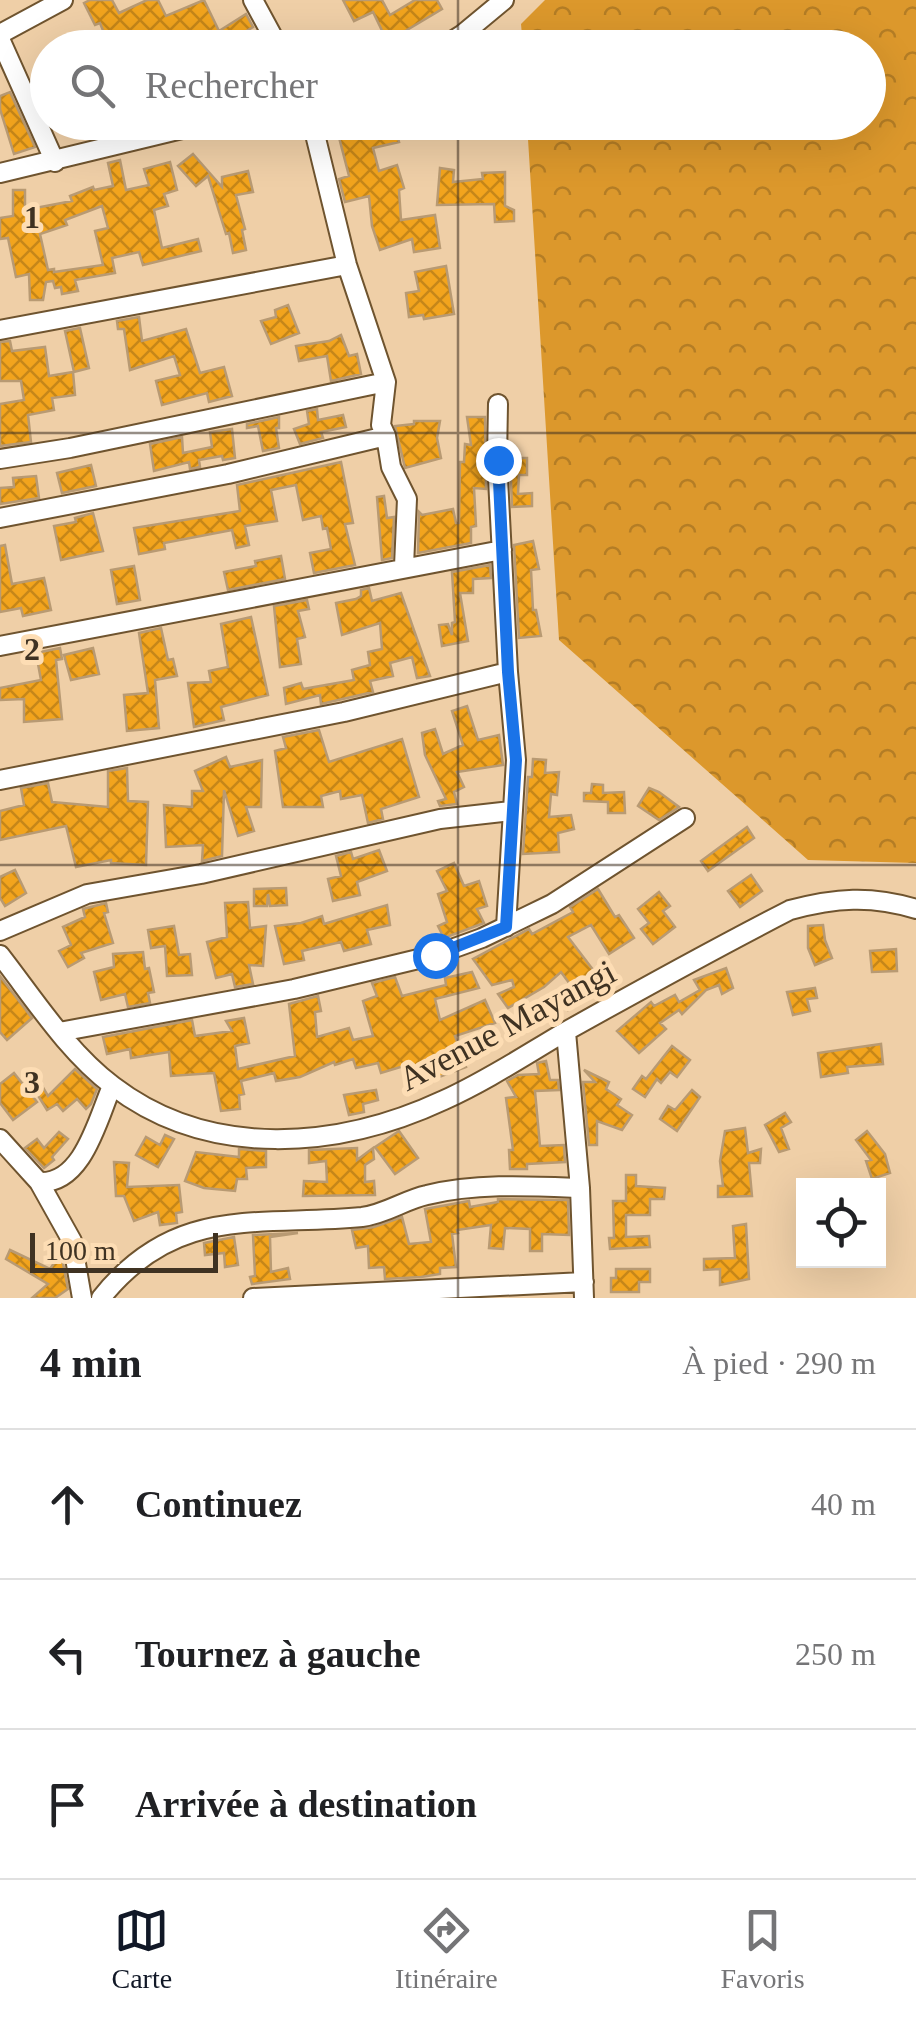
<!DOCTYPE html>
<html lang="fr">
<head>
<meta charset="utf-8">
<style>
  body { margin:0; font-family:Georgia,serif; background:#f6f6f6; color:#202124 }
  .controls { position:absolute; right:30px; bottom:30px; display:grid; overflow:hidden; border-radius:0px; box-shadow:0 10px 40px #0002 }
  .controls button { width:90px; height:90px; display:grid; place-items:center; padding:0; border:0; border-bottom:2px solid #e0e0e0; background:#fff; color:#202124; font:50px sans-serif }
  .scale { position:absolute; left:30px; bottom:25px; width:188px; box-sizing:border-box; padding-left:10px; border:5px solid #3f3222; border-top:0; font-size:28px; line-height:35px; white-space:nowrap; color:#3f3222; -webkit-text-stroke:8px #fdddb4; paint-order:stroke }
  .stop { position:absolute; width:30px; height:30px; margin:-22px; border:8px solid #1a73e8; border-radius:50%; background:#fff }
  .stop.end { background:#1a73e8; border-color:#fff; box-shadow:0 2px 10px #0008 }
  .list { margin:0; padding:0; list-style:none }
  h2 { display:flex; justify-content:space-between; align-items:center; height:130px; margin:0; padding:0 40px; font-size:42px }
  h2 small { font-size:32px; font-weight:400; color:#757577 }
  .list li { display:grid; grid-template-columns:65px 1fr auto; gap:30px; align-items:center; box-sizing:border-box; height:150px; padding:0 40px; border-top:2px solid #e0e0e0 }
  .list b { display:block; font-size:38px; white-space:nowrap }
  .list em { font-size:32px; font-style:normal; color:#757577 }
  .icon { flex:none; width:55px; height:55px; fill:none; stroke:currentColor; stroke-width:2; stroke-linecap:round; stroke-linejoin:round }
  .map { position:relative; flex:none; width:916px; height:1298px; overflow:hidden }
  .search { position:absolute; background:#fff; box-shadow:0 10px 40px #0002; left:30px; right:30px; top:30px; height:110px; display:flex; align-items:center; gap:25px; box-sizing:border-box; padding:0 35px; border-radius:55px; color:#757577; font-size:38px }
  .sheet { height:580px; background:#fff }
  nav { display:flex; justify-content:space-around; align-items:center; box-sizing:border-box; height:140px; border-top:2px solid #e0e0e0; background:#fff; font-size:28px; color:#757577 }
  nav a { display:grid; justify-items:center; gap:5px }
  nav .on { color:#111827 }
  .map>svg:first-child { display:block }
</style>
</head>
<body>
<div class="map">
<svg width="916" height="1298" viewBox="0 0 916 1298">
  <defs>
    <pattern id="forest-crowns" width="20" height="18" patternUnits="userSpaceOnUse" patternTransform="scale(2.5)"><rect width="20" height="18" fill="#dc982c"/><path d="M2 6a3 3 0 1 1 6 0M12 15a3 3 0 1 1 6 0" fill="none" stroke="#b47d25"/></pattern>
    <pattern id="building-cross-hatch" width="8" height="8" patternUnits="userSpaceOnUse" patternTransform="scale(2.5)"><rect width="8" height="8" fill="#f2a41d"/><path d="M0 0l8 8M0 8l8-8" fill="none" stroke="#c58619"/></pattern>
  </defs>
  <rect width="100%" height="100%" fill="#efcfa7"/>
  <path fill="url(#forest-crowns)" d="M 545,0 L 916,0 L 916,863 L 808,860 L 559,640 L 527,123 L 868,122 L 868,48 L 523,47 L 521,24 Z"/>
  <path fill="url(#building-cross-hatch)" stroke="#b89a73" stroke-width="2.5" fill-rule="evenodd" d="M 90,0 L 112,0 L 119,13 L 147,0 L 158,0 L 166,16 L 204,0 L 219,31 L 246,14 L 253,27 L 230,41 L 233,48 L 143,48 L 141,42 L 128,48 L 110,48 L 100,23 L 95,25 L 84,3 Z
    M 343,0 L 382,0 L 390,15 L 415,0 L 437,0 L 442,9 L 402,33 L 404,38 L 389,45 L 373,12 L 354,21 Z
    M 10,92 L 35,147 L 14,154 L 0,109 L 0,96 Z
    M 335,122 L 363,122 L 371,137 L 396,131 L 399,142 L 373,148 L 379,171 L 397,165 L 404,188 L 399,190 L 401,220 L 435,215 L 440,248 L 414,252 L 412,239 L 380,250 L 372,226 L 369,196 L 345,202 L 339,179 L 349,176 Z
    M 193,154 L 222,187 L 222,177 L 248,171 L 253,192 L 236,195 L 245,229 L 242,230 L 246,250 L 233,253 L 229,233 L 226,234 L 208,176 L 196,186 L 178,166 Z
    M 120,160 L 126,190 L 149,185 L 144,169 L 170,162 L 177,190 L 164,194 L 168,206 L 154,210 L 162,248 L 198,239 L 201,251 L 143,265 L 139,252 L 112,258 L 115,273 L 75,280 L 78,291 L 62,294 L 61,287 L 55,288 L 53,281 L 46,282 L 43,300 L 30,300 L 29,274 L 16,277 L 8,238 L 0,239 L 0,218 L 13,216 L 13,190 L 25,190 L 25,210 L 72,201 L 70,196 L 93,187 L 94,190 L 113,186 L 108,163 ZM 102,206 L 108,228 L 95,231 L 103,265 L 54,272 L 54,269 L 48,270 L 40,234 L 67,225 L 65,220 Z
    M 440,168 L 454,170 L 453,182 L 483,179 L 482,173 L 505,172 L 505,206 L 514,210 L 514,221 L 495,222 L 494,204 L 437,205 Z
    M 446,266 L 454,314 L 424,319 L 423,315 L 409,317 L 406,293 L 419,291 L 415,272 Z
    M 288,305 L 299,333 L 271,344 L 261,321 L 276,317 L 275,310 Z
    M 139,317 L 142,341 L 186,329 L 200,373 L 224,367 L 232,396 L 209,402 L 207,393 L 162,405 L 156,381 L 180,375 L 174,356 L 130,370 L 124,329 L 118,329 L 117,321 Z
    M 80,328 L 89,368 L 74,372 L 65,331 Z
    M 341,335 L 349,356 L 357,354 L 361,374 L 331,381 L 327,356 L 299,361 L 296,346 L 329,341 Z
    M 10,341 L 12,351 L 45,347 L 49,376 L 73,372 L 75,395 L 52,398 L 54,410 L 28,415 L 31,442 L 0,446 L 0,404 L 24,400 L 21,381 L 0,381 L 0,342 Z
    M 317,409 L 318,420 L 343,415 L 346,427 L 321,432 L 323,438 L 300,444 L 294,429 L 309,424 L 307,411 Z
    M 279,417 L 279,428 L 276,428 L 279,448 L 263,451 L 258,426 L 247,428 L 247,424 Z
    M 467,417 L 485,417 L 486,489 L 474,488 L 476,526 L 471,527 L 471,543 L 418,553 L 419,512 L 422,515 L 453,509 L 456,523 L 459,523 L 460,462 L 464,462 L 465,444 L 471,445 Z
    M 414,421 L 440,421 L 437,438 L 441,458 L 405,468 L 395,426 L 414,424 Z
    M 232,429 L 235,458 L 223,460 L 222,456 L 199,460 L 200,467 L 190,469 L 189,462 L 154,471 L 150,444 L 182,437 L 183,453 L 212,447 L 210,432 Z
    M 510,458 L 527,458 L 527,475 L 519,475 L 518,494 L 532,493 L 532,506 L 512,507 Z
    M 341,462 L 353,523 L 345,524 L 355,565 L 314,573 L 310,553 L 331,549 L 327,528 L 323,529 L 321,516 L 303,520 L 296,485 L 271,490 L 277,521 L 245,526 L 249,545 L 236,548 L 232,530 L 164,543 L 165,549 L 139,554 L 134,528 L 240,511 L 237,485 Z
    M 91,465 L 96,486 L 62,493 L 57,473 Z
    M 36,476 L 39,498 L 0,504 L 0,488 L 14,487 L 13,478 Z
    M 384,496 L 387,518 L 394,517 L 392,558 L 382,560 L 377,497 Z
    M 93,513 L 103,551 L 61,560 L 54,526 L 76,522 L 75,518 Z
    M 533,541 L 539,569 L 531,570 L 533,610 L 536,610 L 541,636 L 519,638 L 514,545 Z
    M 5,545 L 12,584 L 44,578 L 51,610 L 23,616 L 21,608 L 0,612 L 0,546 Z
    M 281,556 L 285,579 L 228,590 L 224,572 L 256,566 L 255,561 Z
    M 490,565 L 491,578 L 473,579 L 473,593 L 460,593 L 468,641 L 442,646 L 439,625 L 448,624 L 452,635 L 452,623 L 455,622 L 452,572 Z
    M 134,566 L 140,600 L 117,604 L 111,570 Z
    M 369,588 L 372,601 L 401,593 L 430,676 L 417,678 L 412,657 L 390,663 L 393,676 L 370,681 L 373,692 L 321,704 L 320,695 L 286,704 L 284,688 L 301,683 L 303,689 L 354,680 L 352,670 L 370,665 L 368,652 L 382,649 L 380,623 L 342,635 L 336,603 L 356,599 L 361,596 L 361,590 Z
    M 307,600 L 309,609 L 298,611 L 305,637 L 297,639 L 301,664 L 280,667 L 274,606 Z
    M 251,617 L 268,695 L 221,707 L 224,720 L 194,727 L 188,683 L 211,682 L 209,671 L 228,667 L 221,624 Z
    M 161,628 L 168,660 L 173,659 L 177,676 L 155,680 L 159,728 L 127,731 L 124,695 L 148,693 L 139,633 Z
    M 60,648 L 62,659 L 56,660 L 62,719 L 24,722 L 24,699 L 0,700 L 0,688 L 41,680 L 36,653 Z
    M 93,648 L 99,674 L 71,680 L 64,655 Z
    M 467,706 L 478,740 L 499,735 L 503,765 L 457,772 L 464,787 L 454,792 L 457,804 L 440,806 L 438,801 L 446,799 L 425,755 L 422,733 L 435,729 L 443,754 L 463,745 L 452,711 Z
    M 319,730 L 329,762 L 402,739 L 419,797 L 381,809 L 383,819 L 368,823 L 362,795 L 341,799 L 340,791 L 321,796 L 323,807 L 283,807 L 275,751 L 286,748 L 283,737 Z
    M 226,757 L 230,767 L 262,760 L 261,807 L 246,807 L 254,831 L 238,836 L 224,790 L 222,856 L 202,861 L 203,845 L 166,847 L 164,805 L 192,807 L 192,791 L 203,791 L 195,771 Z
    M 533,759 L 546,760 L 545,773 L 559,772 L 557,795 L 551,794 L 549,817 L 571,815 L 574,829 L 558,833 L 559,852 L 523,854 L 528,777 L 532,777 Z
    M 127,768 L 128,801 L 148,802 L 146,865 L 111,863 L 111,860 L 76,867 L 66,826 L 0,840 L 0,811 L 24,805 L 21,788 L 48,783 L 52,802 L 108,807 L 108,771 Z
    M 592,784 L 603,785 L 603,793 L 624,792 L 625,813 L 608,813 L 608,802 L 584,801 L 584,793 L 591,793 Z
    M 649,788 L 659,792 L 679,807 L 659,820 L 638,806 Z
    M 747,827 L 754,838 L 708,871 L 701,861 Z
    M 379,850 L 387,871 L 357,882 L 360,895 L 333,901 L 328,879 L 341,876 L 336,856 L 351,852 L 353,859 Z
    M 454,863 L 464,886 L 479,881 L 487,906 L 477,909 L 484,923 L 444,938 L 438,926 L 447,922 L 438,894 L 447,891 L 437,871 Z
    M 15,870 L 26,893 L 5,906 L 0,898 L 0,877 Z
    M 751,875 L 762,891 L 740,907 L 728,891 Z
    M 286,888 L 287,905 L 270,906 L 268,894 L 267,906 L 254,906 L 254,889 Z
    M 598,889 L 615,917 L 619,915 L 634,938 L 609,954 L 591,925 L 568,937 L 594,971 L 590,974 L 600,990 L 568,1010 L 561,1000 L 575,991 L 561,972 L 544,987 L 508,1008 L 498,994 L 514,987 L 512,980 L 492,985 L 473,959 L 529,929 L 532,934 L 573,912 L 570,907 Z
    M 659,892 L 670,906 L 663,911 L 675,927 L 653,944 L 641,929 L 649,923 L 638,909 Z
    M 248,902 L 250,928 L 266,926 L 263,966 L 249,965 L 253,984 L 235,987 L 232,974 L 216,978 L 207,942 L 227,937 L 225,903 Z
    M 106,903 L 108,912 L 104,913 L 113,943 L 81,953 L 84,958 L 68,967 L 59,951 L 71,945 L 63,927 L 85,917 L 83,909 Z
    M 387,905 L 390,925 L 367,930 L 371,944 L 344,951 L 341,942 L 302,951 L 304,960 L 284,964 L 275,926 L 301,923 L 322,916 L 324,924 Z
    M 823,925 L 825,940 L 832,958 L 815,965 L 808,948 L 808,926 Z
    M 174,926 L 179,955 L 190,954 L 192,975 L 167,976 L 165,946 L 151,948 L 148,930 Z
    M 896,949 L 897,971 L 872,972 L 870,951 Z
    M 143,952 L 145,969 L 149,968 L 154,992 L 148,993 L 150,1003 L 128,1007 L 125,994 L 101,1000 L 94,972 L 114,967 L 113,954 Z
    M 726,968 L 733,988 L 722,994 L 719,985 L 706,990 L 682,1014 L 679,1010 L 660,1023 L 666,1029 L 639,1053 L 617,1031 L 651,1002 L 654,1006 L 675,995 L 679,1002 L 700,990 L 694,980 Z
    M 472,972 L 479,988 L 435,999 L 440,1020 L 485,1000 L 495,1023 L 455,1036 L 466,1067 L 415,1086 L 407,1065 L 381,1073 L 378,1063 L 356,1068 L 353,1059 L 335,1065 L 334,1062 L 300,1077 L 276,1081 L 274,1073 L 241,1081 L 244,1094 L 239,1095 L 240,1109 L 221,1111 L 214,1073 L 171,1076 L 169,1052 L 131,1058 L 130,1049 L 107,1054 L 103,1037 L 192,1020 L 195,1036 L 232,1031 L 226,1021 L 244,1018 L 249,1043 L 235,1046 L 238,1069 L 295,1056 L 289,1004 L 318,996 L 321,1011 L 315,1012 L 317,1037 L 349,1028 L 353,1040 L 373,1036 L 363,1001 L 377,996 L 372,983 L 395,977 L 402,996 L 446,985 L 445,978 Z
    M 0,976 L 32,1018 L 7,1040 L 0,1032 Z
    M 815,988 L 817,998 L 807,999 L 810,1011 L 793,1015 L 787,992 Z
    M 881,1044 L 883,1064 L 847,1067 L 848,1073 L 821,1077 L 818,1053 Z
    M 672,1046 L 690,1060 L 677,1077 L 670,1072 L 661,1083 L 657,1079 L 645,1097 L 633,1089 L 642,1076 L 646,1079 Z
    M 546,1061 L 550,1080 L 558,1080 L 559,1090 L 535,1091 L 540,1146 L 564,1145 L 565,1162 L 527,1164 L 527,1169 L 510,1169 L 509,1150 L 513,1150 L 506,1098 L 516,1097 L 507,1081 L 518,1075 L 539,1074 L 537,1063 Z
    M 75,1069 L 97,1089 L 91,1104 L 86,1109 L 77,1099 L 63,1111 L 57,1104 L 47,1110 L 31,1084 L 38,1079 L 48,1096 Z
    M 584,1070 L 609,1082 L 606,1089 L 621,1099 L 617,1105 L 632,1115 L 622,1130 L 597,1121 L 597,1145 L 589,1145 L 583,1082 L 595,1082 Z
    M 14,1073 L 37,1102 L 13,1120 L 0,1103 L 0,1084 Z
    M 376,1090 L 378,1100 L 363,1104 L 364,1112 L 349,1115 L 344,1095 Z
    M 692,1090 L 700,1097 L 677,1131 L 660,1119 L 668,1106 L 675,1110 Z
    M 785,1113 L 791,1122 L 781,1128 L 789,1149 L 779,1152 L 765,1125 Z
    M 745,1128 L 748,1153 L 761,1149 L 760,1163 L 749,1163 L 752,1196 L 718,1197 L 718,1186 L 723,1186 L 720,1161 L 725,1131 Z
    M 399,1131 L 418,1158 L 395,1174 L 375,1147 Z
    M 867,1131 L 885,1154 L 890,1173 L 872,1179 L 866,1161 L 871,1160 L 856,1140 Z
    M 59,1132 L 68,1139 L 52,1157 L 54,1160 L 44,1168 L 25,1148 L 37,1139 L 44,1148 Z
    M 165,1135 L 174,1139 L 158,1167 L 136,1155 L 146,1137 L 160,1145 Z
    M 357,1148 L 357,1160 L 373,1148 L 374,1159 L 365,1165 L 365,1182 L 374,1181 L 375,1195 L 303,1196 L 304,1181 L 327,1182 L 326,1161 L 309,1163 L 309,1150 Z
    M 239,1149 L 266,1151 L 266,1167 L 246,1168 L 247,1179 L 237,1179 L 235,1191 L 204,1188 L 185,1181 L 196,1152 L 239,1157 Z
    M 114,1162 L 129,1163 L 127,1187 L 179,1185 L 182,1212 L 176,1213 L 177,1223 L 160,1225 L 158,1212 L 134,1221 L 124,1196 L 116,1196 Z
    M 626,1175 L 636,1175 L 636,1186 L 665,1188 L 664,1199 L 650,1199 L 650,1215 L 626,1215 L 626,1237 L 649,1236 L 650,1247 L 610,1249 L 609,1238 L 614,1238 L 613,1201 L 626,1201 Z
    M 498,1199 L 568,1200 L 569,1235 L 542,1234 L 542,1251 L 530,1251 L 530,1229 L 505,1228 L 503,1249 L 489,1248 L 491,1225 L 457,1230 L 458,1233 L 452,1234 L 456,1267 L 440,1268 L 440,1274 L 421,1277 L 385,1279 L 384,1267 L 369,1268 L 368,1246 L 356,1248 L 352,1230 L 374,1227 L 402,1217 L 409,1244 L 431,1242 L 425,1209 L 469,1201 L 470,1207 L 498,1202 Z
    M 746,1224 L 749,1279 L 720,1285 L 720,1269 L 704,1270 L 704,1259 L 735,1258 L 733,1226 Z
    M 298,1233 L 270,1237 L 271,1272 L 288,1268 L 290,1279 L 252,1284 L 250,1277 L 255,1276 L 253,1235 Z
    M 234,1237 L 238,1265 L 225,1267 L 224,1253 L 205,1255 L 204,1243 Z
    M 10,1250 L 50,1269 L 61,1253 L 68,1289 L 55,1298 L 32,1298 L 48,1284 L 6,1259 Z
    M 616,1269 L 650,1269 L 650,1282 L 639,1282 L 639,1292 L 611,1292 L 611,1278 L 616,1278 Z"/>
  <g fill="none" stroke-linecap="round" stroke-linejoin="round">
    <defs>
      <path id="minor" d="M 253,0 L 279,48
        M 0,34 L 63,0
        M 0,39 L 55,162
        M 441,48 L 463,34 L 504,0
        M 312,122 L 347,265 L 386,382 L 381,425 L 386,436 L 391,467 L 407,499 L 404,566
        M 0,173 L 211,122
        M 0,330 L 347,265
        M 0,459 L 70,448 L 386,382
        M 0,518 L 228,474 L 386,436
        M 0,646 L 502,550
        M 0,780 L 344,712 L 508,672 L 497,459 L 498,404
        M 506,927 L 516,760 L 508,672
        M 0,931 L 87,894 L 201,874 L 440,819 L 511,811
        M 0,955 C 35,1000 67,1051 113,1086 C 210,1160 339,1149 444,1100 C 486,1081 524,1056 563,1033 C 638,991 714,949 790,910 C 835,898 871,895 916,909
        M 59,1032 L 294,989 L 435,955 L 482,938 L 552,904 L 685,818
        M 566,1032 L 580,1188 L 584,1298
        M 0,1139 L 39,1182 C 83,1185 98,1118 112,1086
        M 39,1182 L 72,1241 L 82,1298
        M 101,1298 C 176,1204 257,1227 362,1217 C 386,1214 404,1200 427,1195 C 476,1183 530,1186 580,1188
        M 253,1298 L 584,1282"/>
    </defs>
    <use href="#minor" stroke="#6f542f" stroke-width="22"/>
    <use href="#minor" stroke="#fff" stroke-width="18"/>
  </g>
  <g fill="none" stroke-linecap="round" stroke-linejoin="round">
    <path stroke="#1a73e8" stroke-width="12" d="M 435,955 L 506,927 L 516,760 L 508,672 L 498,460"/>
  </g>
  <path fill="none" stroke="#3f3222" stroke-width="2.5" stroke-opacity="0.55" d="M 458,0 L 458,48M 458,122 L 458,1298M 0,433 L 916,433M 0,865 L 916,865"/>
  <g text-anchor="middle" stroke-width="10" stroke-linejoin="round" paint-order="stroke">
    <g font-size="35" fill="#3f3222" stroke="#fdddb4">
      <text transform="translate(507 1025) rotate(-28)" y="12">Avenue Mayangi</text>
    </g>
  </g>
  <g font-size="32" text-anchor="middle" font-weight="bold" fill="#3f3222" stroke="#fdddb4" stroke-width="10" stroke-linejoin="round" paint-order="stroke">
    <text x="32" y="228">1</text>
    <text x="32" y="660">2</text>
    <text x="32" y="1093">3</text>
  </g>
</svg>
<div class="controls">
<button><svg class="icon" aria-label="locate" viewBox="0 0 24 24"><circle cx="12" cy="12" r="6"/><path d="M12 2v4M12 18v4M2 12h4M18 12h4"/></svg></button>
</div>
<div class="scale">100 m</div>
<div class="stop" style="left:435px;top:955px"></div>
<div class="stop end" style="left:498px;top:460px"></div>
<div class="search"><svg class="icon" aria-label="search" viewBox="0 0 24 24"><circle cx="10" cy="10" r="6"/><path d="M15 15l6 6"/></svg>Rechercher</div>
</div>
<section class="sheet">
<h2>4 min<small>À pied · 290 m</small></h2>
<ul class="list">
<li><svg class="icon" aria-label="ahead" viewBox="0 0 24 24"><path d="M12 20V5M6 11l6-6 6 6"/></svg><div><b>Continuez</b></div><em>40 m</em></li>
<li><svg class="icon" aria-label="left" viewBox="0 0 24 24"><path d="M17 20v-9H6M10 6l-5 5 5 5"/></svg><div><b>Tournez à gauche</b></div><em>250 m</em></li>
<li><svg class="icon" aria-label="arrive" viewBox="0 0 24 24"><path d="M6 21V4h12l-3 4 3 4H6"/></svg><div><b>Arrivée à destination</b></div></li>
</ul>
</section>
<nav>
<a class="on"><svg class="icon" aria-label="map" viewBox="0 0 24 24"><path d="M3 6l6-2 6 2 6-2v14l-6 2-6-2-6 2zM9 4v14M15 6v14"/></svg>Carte</a>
<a><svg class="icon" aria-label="directions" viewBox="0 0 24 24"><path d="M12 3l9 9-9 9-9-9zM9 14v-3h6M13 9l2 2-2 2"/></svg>Itinéraire</a>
<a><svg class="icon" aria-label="saved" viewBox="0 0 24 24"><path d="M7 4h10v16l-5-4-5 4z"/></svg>Favoris</a>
</nav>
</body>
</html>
